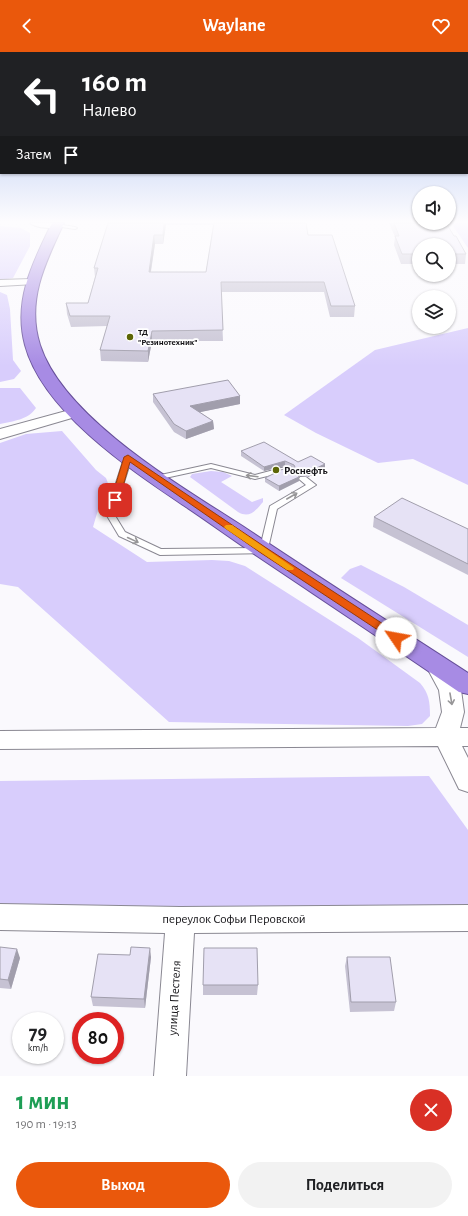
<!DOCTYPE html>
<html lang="ru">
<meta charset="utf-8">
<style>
body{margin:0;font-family:"Alegreya Sans",sans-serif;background:#f2f2f2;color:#202124;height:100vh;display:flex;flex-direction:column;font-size:15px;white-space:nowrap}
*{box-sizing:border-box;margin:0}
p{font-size:13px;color:#757577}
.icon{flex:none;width:22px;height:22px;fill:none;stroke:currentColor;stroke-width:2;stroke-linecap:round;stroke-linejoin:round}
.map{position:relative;height:1024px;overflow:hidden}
.sheet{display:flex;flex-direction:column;background:#fff;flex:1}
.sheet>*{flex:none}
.banner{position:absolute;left:0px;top:0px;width:468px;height:122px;box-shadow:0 1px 3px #0004;background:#202124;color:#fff;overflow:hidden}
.fabs{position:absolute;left:412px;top:134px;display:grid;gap:8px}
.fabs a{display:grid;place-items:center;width:44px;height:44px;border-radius:50%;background:#fff;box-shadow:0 1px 3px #0004;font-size:20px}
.speed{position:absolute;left:12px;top:960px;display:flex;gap:8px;font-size:20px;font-weight:700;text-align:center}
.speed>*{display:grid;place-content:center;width:52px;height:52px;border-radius:50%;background:#fff;box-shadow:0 1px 3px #0004;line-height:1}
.speed small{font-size:10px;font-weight:400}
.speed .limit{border:6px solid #d22;background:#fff;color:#111}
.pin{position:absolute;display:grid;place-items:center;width:34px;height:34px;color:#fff;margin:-17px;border-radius:8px;box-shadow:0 2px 6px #0006}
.me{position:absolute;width:44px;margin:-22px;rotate:303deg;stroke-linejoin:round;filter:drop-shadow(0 0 3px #0008)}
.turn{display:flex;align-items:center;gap:14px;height:84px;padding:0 16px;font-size:18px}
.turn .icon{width:52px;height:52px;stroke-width:2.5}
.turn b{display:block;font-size:28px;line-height:34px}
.then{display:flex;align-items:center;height:38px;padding:0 16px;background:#0003;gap:8px;font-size:15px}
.round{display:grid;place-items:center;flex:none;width:42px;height:42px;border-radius:21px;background:#f2f2f2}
.overview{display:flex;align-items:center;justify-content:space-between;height:68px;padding:0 16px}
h1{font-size:24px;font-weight:700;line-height:30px;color:#1e9e55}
.button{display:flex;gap:8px;margin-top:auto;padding:8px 16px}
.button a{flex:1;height:46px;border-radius:24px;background:#ea580c;color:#fff;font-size:16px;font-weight:700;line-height:46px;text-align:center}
.button a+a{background:#f2f2f2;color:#202124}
header{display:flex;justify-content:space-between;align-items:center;height:52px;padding:0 16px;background:#ea580c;color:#fff;font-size:18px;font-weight:700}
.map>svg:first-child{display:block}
.green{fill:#d8cdfc}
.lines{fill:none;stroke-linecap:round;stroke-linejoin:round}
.service-casing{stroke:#8a8892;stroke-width:2}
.minor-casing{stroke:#8a8892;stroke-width:2}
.trunk-casing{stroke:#664f99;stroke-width:2}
.service{fill:#fff;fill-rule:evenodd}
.minor{fill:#fff;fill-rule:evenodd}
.trunk{fill:#a78be4;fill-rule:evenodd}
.wall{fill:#c6c2d3;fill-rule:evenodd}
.shaded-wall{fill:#a19eac}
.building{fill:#e6e2f5;stroke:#a19eac}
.oneway{stroke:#979698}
.route{fill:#ea580c;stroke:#983908}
.slow{fill:#f59e0b}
.poi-dot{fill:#5c6505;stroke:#fff;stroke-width:1.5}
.labels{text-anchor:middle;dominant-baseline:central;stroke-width:3.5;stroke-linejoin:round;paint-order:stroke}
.far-poi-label{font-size:9px;font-weight:bold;fill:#17161a;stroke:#fff;text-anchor:start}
.poi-label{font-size:11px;font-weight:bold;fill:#17161a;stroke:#fff;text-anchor:start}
.near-street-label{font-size:13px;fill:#17161a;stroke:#fff}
</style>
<header><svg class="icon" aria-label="back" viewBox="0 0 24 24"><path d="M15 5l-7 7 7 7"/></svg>Waylane<svg class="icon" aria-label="heart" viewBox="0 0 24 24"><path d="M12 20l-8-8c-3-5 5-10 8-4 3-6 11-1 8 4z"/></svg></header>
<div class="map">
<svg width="468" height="1024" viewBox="0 0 468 1024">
<rect width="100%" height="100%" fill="#faf9fd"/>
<!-- green -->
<g class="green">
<polygon points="451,171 468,171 468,196"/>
<polygon points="0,174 21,176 30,181 30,194 13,226 0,228"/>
<polygon points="0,240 7,243 10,257 13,308 21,319 14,327 0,330"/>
<polygon points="468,276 468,433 413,407 378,411 316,381 284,363 375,298"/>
<path d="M0 336H20L36 356C28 368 13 369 0 372Z"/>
<path d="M62 379 96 418 106 426 111 439 98 458 93 475 147 510 212 508 229 509 245 514 358 586 420 631C429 641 430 650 430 664L422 672 408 674 169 670 18 535 0 532V391L26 382Z"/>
<path d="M211 419 223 420 232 424 221 430 252 450 263 446V450C256 458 250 467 238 460L190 425 192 422Z"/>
<polygon points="361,513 404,535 468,573 468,605 341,526 350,517"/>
<polygon points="429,724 468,778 468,880 0,873 0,729"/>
</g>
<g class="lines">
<defs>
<g id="service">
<polygon points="57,172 75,175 77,176 75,177 55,174 55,173"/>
<polygon points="125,403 128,403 132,405 114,462 125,480 161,497 260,496 270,454 306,433 299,427 300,425 306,425 316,433 277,457 267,501 160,503 119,484 106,462"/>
<polygon points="211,412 255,423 285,415 293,419 289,421 284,420 255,427 211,416 156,428 152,426 156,424"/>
</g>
<g id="minor">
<path d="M30 171H61L62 173C57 178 35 176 30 171Z"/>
<polygon points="31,227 35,228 37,230 35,232 0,234 0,228"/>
<polygon points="77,356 82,357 84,360 82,363 0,387 0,377"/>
<polygon points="436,604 444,607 461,638 464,660 460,676 468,676 468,694 462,694 468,706 468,740 459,737 438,694 0,697 0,679 436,676 442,660 439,638 425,612 428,607"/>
<polygon points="0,852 180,855 468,853 468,879 194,881 186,1024 154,1024 165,881 0,878"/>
</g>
<path id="trunk" d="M52 171H64C45 211 26 249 40 293 64 367 184 436 247 477 320 526 394 573 468 621V642L459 640C392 594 324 549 257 504 233 488 210 471 186 455 131 418 43 360 25 293 13 248 33 210 52 171Z"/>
</defs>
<!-- service casing -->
<use href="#service" class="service-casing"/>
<!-- minor casing -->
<use href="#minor" class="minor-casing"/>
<!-- trunk casing -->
<use href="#trunk" class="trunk-casing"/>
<!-- service -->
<use href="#service" class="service"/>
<!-- minor -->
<use href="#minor" class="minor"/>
<!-- trunk -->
<use href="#trunk" class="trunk"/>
</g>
<!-- wall -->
<g class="wall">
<path d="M108 171H306L308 183 355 254 354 265H330L324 240H221L223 289H152L148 310 101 309 100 298 107 274 71 275 67 262 66 251H88L95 225 94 216ZM166 173H213L206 220H151L155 192H163Z"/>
<polygon points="389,171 446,171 454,184 466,202 465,212 449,212 449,193 419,193 419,212 401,212 394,193 395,185"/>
<polygon points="153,342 240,344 240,352 200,360 213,369 214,377 186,387 174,380 153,350"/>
<polygon points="241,399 298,410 325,412 325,417 308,425 300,424 299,424 299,429 279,439 265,430 265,426 273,422 273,420 290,418 292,417 285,414 264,419 241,404"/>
<polygon points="374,465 468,477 468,523 373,475"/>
<polygon points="0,895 20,906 11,937 0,936"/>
<polygon points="130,903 151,905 145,956 93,954 91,945"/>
<polygon points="347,905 396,950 394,959 350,960 345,914"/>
<polygon points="203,933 258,933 257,943 203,943"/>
</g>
<!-- shaded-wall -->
<g class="shaded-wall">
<polygon points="164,171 166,171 166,173 163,192 163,183"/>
<polygon points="154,183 155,192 149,230 149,220"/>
<polygon points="152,279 152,289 148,310 148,299"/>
<polygon points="240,344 240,352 191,362 190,354"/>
<polygon points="213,369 214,377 186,387 186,379"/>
<polygon points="285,409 285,414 264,419 264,415"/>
<polygon points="325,412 325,417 308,425 308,420"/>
<polygon points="300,419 300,424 299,425 299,429 279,439 279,434 298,422"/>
<polygon points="150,896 151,905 145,956 144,947"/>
<polygon points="17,897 20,906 11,937 8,928"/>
</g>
<!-- building -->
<g class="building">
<polygon points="108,171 164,171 163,183 154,183 149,220 206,220 214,171 306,171 308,183 332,183 355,254 331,254 324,230 221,230 223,278 152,279 148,299 100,298 110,264 70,264 66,251 88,251 98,216 94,216"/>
<polygon points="394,171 446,171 454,184 456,184 466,202 449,202 449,193 419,193 419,202 402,202 395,184 399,184"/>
<polygon points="228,328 240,344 190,354 213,369 186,379 174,372 153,342"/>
<polygon points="264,390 298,410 311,404 325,412 308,420 300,419 298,422 299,425 279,434 265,426 275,421 273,420 284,417 290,418 295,415 294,413 285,409 264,415 241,399"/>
<polygon points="402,446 468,477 468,512 374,465"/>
<polygon points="0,895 17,897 8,928 0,927"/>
<polygon points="131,895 150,896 144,947 91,945 98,902 130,903"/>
<polygon points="204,896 257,896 258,933 203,933"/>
<polygon points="347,905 390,905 396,950 351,950"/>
</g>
<!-- one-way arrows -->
<defs><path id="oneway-shaft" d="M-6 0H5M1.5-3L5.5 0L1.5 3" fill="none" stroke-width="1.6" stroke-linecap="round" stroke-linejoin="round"/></defs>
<g class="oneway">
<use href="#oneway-shaft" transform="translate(252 424) rotate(-173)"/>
<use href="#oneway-shaft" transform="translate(292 444) rotate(-30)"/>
<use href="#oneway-shaft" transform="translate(133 488) rotate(25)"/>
<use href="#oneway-shaft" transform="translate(451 647) rotate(80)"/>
</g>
<!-- sky -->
<linearGradient id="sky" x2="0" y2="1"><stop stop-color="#98b2ed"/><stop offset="0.54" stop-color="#fdfcfe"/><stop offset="1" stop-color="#fdfcfe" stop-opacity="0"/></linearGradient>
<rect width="468" height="314" fill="url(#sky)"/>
<!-- route -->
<polygon class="route" points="128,403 268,497 400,583 401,586 400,588 393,588 261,501 130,410 119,448 115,450 112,449 111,448 124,405"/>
<!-- slow -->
<polygon class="slow" points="226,473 232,473 294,516 293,518 287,518 226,477 224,475"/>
<!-- markers -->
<g class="poi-dot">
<circle cx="130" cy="285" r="4"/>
<circle cx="276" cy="418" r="4"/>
</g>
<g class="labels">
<!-- far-poi labels -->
<g class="far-poi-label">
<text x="138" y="280">ТД<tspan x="138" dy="10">"Резинотехник"</tspan></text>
</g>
<!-- poi labels -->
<g class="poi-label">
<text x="284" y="418">Роснефть</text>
</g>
<!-- near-street labels -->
<g class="near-street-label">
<text x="234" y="867">переулок Софьи Перовской</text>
<text transform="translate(175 946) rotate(-87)">улица Пестеля</text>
</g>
</g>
</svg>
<div class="fabs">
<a><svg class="icon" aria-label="sound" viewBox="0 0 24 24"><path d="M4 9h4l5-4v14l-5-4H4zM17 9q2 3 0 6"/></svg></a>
<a><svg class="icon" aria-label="search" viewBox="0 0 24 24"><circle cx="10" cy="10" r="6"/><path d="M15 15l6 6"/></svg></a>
<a><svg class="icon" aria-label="layers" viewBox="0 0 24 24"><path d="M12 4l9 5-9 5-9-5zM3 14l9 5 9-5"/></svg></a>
</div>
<div class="speed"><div>79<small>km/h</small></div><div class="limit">80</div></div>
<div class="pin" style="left:115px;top:448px;background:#d93025"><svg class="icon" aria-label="arrive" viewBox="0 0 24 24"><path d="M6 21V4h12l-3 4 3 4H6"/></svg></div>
<svg class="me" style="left:396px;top:586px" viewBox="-20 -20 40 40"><circle r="19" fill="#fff"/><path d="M0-13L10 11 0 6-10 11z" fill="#ea580c"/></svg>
<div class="banner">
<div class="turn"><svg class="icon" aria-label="left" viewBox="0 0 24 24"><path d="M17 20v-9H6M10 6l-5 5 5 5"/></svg><div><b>160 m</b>Налево</div></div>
<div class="then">Затем<svg class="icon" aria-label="arrive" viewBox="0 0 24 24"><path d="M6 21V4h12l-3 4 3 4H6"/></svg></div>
</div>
</div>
<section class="sheet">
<div class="overview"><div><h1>1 мин</h1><p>190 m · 19:13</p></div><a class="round" style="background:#d93025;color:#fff"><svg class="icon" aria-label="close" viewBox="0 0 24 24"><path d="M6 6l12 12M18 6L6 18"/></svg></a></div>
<div class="button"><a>Выход</a><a>Поделиться</a></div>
</section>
